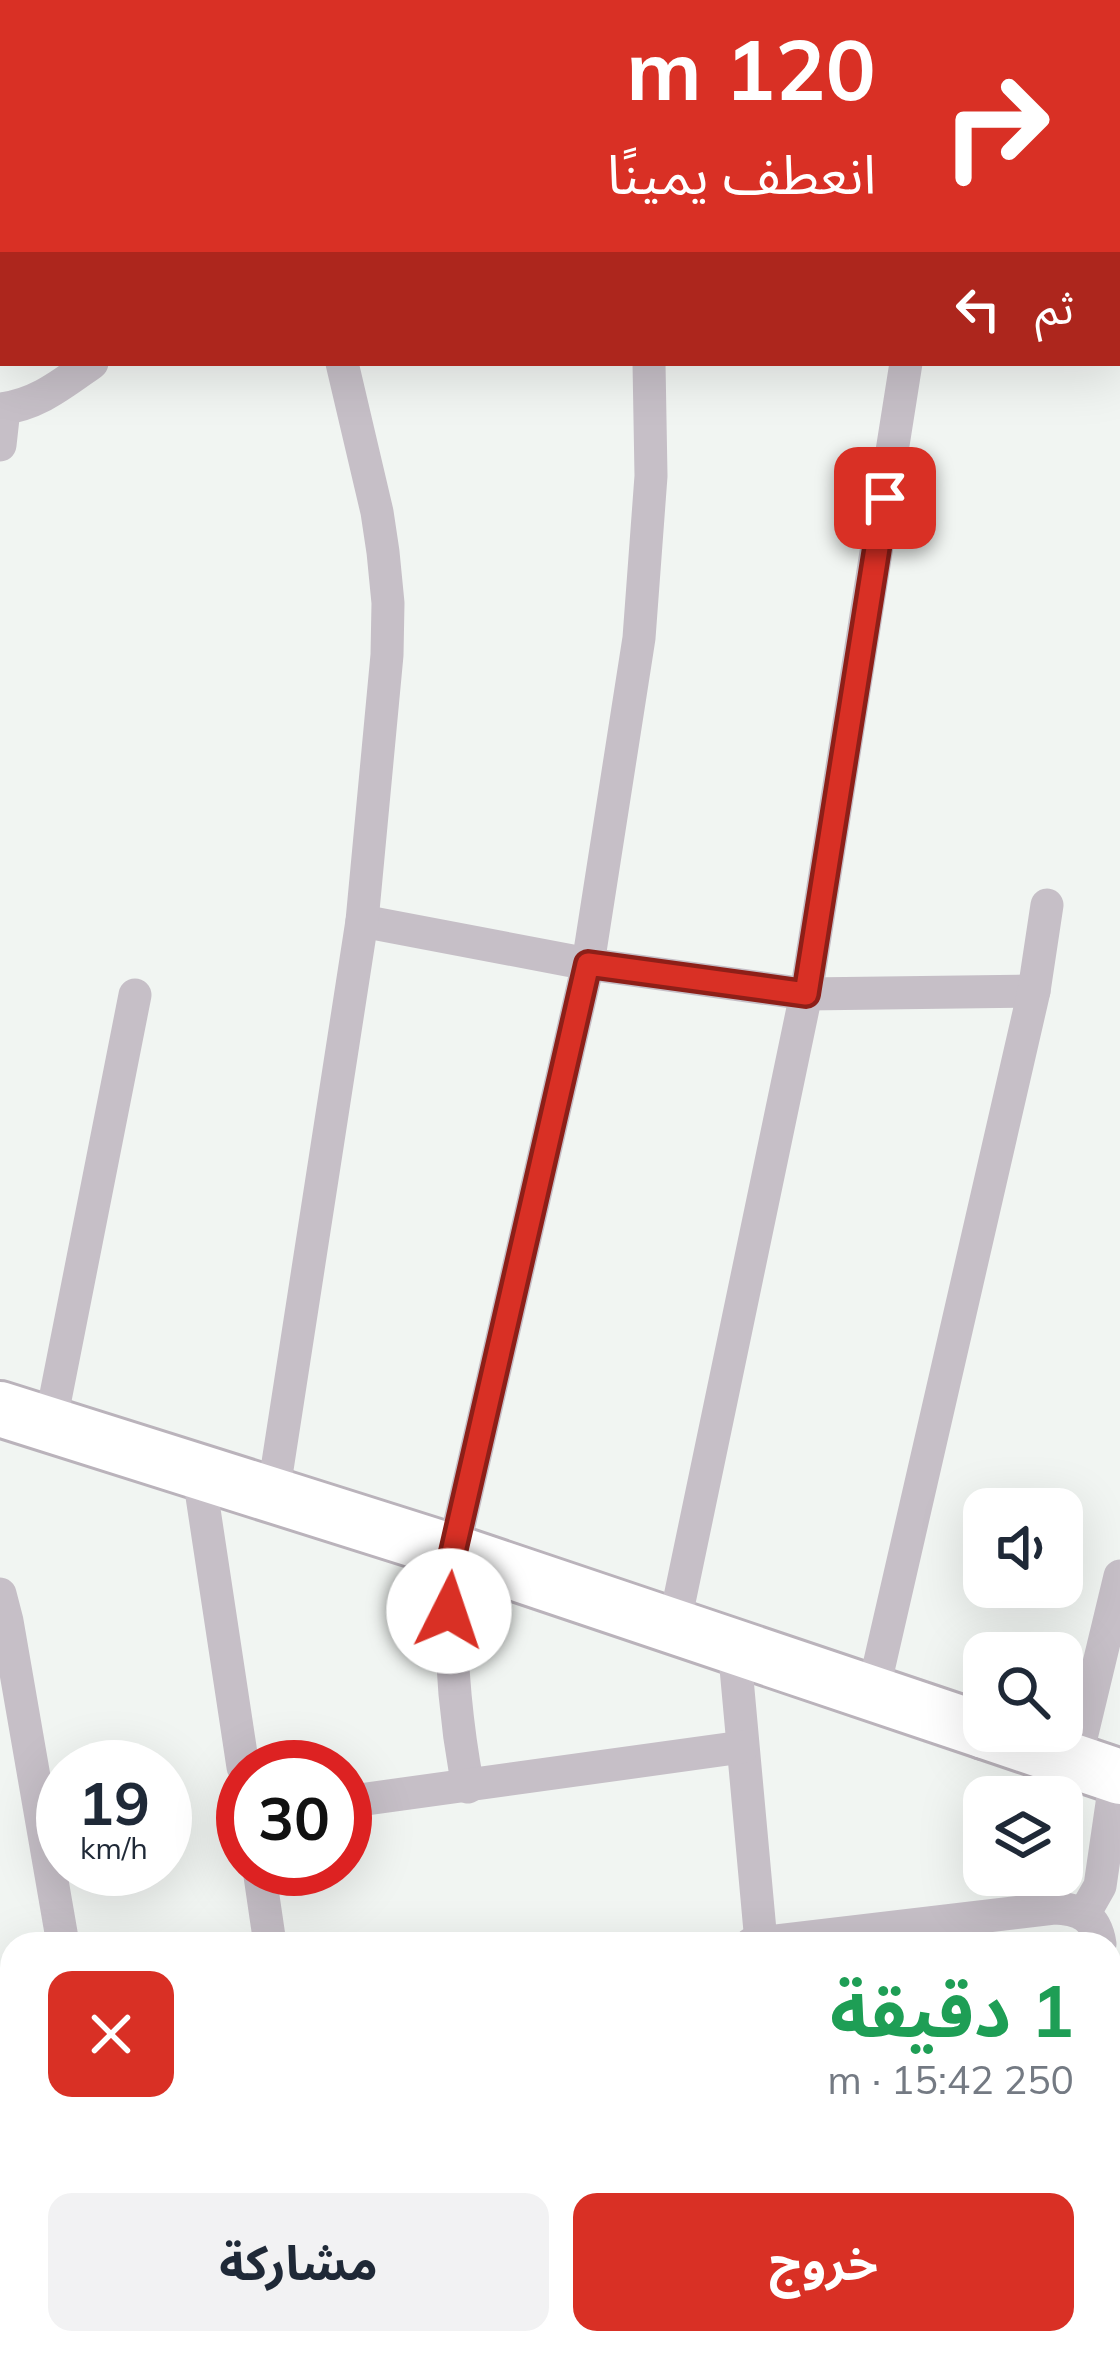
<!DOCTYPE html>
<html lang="ar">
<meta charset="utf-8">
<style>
body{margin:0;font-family:Mulish,"Noto Sans Arabic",sans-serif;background:#f2f2f3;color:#1f2937;direction:rtl;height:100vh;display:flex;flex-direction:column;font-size:45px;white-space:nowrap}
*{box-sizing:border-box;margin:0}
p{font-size:39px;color:#747a83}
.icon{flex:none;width:66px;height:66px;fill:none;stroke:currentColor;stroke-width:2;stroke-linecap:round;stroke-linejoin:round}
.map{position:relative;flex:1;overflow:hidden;direction:ltr}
.drawer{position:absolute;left:0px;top:1932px;width:1122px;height:423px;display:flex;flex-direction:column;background:#fff;border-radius:36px 36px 0 0;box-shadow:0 12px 48px #0002;direction:rtl}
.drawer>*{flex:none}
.guide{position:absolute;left:0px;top:0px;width:1122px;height:366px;box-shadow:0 12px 48px #0002;direction:rtl;background:#d93025;color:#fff;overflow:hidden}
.fabs{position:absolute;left:963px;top:1488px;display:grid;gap:24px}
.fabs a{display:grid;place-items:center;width:120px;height:120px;border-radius:24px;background:#fff;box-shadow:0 12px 48px #0002;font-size:60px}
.speed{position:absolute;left:36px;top:1740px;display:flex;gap:24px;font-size:60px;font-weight:700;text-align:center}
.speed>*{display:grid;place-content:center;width:156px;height:156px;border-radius:50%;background:#fff;box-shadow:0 12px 48px #0002;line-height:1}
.speed small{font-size:30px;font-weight:400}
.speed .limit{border:18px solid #d22;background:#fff;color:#111}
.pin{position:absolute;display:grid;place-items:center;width:102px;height:102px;color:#fff;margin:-51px;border-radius:24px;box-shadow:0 6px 18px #0006}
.me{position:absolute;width:132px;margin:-66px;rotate:4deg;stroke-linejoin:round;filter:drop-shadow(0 0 9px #0008)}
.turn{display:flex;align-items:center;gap:42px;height:252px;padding:0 48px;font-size:54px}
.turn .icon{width:156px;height:156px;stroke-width:2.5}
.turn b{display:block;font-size:84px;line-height:102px}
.then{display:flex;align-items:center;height:114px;padding:0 48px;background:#0003;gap:24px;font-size:45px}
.round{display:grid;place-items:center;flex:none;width:126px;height:126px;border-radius:24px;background:#f2f2f3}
.summary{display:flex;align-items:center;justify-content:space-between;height:204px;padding:0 48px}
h1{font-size:72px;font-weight:700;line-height:90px;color:#1e9e55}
.cta{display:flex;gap:24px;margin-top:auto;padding:24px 48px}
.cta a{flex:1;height:138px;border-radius:24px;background:#d93025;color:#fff;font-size:48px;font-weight:700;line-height:138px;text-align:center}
.cta a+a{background:#f2f2f3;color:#1f2937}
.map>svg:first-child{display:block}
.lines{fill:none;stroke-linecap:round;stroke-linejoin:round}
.primary-casing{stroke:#bab3bb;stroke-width:60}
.minor{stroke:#c6bfc7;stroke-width:33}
.tertiary{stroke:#c6bfc7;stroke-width:42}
.primary{stroke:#fff;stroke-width:54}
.route-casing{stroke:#8d1f18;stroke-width:30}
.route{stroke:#d93025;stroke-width:21}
</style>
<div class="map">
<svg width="1120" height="2353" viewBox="0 0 1120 2353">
<rect width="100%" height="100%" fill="#f1f5f2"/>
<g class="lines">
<defs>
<g id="primary">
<polyline points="0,1409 453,1552 984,1731"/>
<polyline points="984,1731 1120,1777"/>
</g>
</defs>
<!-- primary casing -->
<use href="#primary" class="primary-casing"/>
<!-- minor -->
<g class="minor">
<polyline points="77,0 78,3"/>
<polyline points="317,0 317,3"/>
<polyline points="621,0 621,3"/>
<path d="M0 409C37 405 62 384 92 363"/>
<polyline points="0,445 4,409"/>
<polyline points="362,921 588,964 806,994 1034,991"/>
<polyline points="50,1425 135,995"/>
<polyline points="198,1470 243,1767"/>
<polyline points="273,1495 362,921 387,655 388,603 383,552 377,512 342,363"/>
<polyline points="0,1594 7,1621 63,1944"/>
<polyline points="674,1626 806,994 906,363"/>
<polyline points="734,1646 761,1942"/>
<polyline points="873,1692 1034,991 1047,905"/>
<polyline points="1075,1763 1120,1576"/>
<path d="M468 1787C453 1708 448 1633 453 1552L588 964 639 638 651 476 649 363"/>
<polyline points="345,1802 742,1747"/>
<polyline points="259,1869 270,1944"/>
<polyline points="1084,1914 1100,1886 1116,1776"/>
<path d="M751 1944 1054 1908C1080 1909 1096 1916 1100 1944"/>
<polyline points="1110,2021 1120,2081"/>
<polyline points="0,2066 12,2064"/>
<polyline points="0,2272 12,2270"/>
<polyline points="124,2343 126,2353"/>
<polyline points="332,2343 333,2353"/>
<polyline points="542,2343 543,2353"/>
</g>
<!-- tertiary -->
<g class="tertiary">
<polyline points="1110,2284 1120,2282"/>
<polyline points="710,2353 767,2343"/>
</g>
<!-- primary -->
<use href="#primary" class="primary"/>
</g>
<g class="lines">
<defs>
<polyline id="route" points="449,1611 453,1552 588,964 806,994 885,498"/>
</defs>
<!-- route casing -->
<use href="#route" class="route-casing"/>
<!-- route -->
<use href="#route" class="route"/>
</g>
</svg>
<div class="fabs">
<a><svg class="icon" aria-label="sound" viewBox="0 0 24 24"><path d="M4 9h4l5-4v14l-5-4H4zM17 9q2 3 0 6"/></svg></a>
<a><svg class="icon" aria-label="search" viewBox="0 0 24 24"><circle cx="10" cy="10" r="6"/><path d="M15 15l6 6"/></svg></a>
<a><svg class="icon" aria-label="layers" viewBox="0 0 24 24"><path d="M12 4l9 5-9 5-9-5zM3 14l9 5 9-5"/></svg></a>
</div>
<div class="speed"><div>19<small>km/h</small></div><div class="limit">30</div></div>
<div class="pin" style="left:885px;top:498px;background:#d93025"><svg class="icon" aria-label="arrive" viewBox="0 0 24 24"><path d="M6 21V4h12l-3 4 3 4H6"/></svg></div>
<svg class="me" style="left:449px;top:1611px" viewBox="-20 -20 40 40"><circle r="19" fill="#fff"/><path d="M0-13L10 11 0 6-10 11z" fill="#d93025"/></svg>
<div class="guide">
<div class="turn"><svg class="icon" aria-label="right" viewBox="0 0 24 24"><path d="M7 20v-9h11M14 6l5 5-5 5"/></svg><div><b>120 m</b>انعطف يمينًا</div></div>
<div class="then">ثم<svg class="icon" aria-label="left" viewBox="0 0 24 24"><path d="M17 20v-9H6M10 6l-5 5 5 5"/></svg></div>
</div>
<section class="drawer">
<div class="summary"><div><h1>1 دقيقة</h1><p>250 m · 15:42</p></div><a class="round" style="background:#d93025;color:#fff"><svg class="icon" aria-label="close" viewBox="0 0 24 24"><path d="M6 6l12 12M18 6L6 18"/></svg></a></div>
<div class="cta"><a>خروج</a><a>مشاركة</a></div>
</section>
</div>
